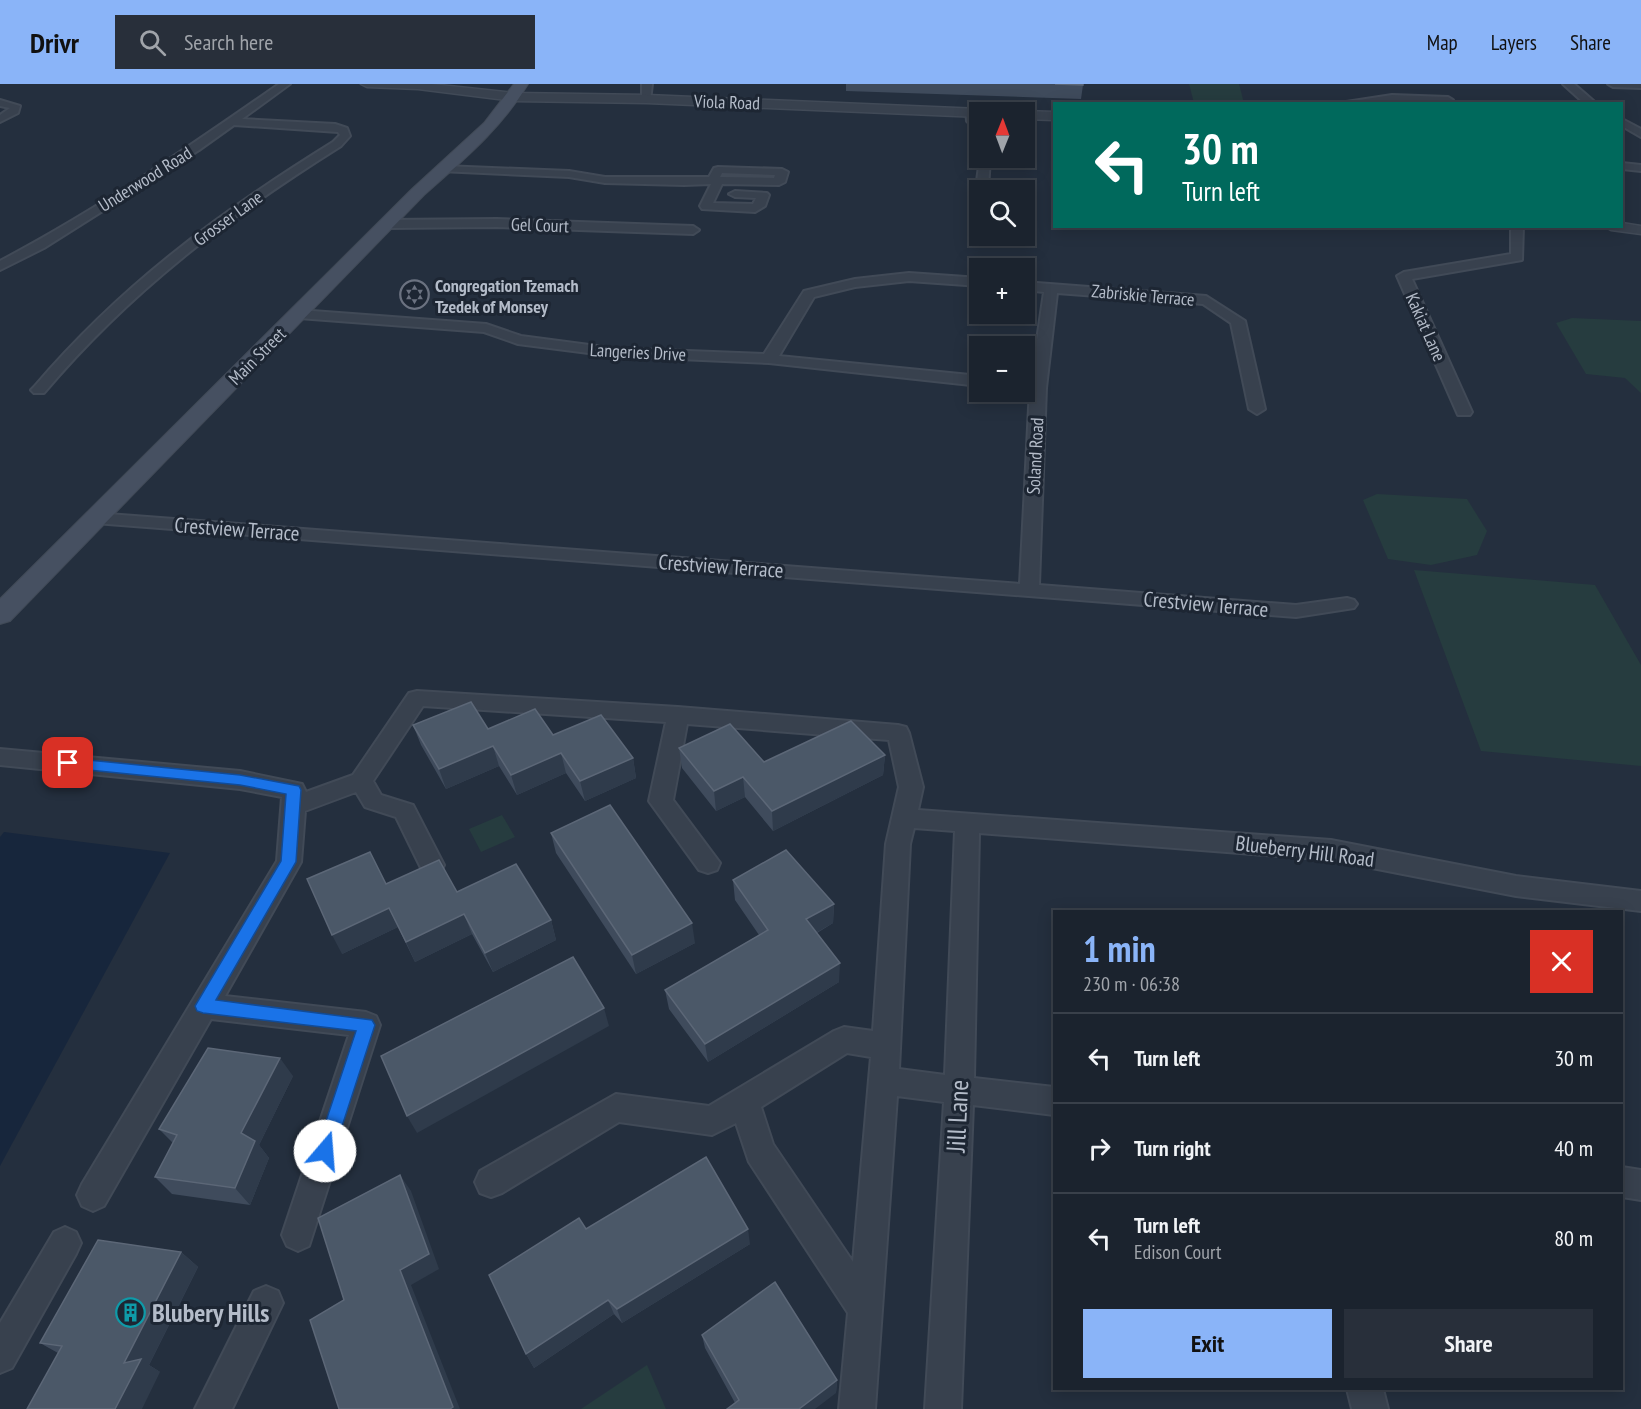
<!DOCTYPE html>
<meta charset="utf-8">
<style>
body{margin:0;font-family:"PT Sans Narrow",sans-serif;background:#282f3a;color:#f1f3f6;height:100vh;display:flex;flex-direction:column;font-size:22px;white-space:nowrap}
*{box-sizing:border-box;margin:0}
p{font-size:20px;color:#a0a4aa}
.icon{flex:none;width:33px;height:33px;fill:none;stroke:currentColor;stroke-width:2;stroke-linecap:round;stroke-linejoin:round}
.map{position:relative;flex:1;overflow:hidden}
.sheet{position:absolute;left:1053px;top:826px;width:570px;height:480px;display:flex;flex-direction:column;background:#1b232e;border-radius:0px;box-shadow:0 3px 15px #0003,0 0 0 2px #39404a}
.sheet>*{flex:none}
.top-card{position:absolute;left:1053px;top:18px;width:570px;height:126px;border-radius:0px;box-shadow:0 3px 15px #0003,0 0 0 2px #39404a;background:#00695c;color:#fff;overflow:hidden}
.needle{width:39px;rotate:1deg}
.tools{position:absolute;left:969px;top:18px;display:grid;gap:12px}
.tools a{display:grid;place-items:center;width:66px;height:66px;border-radius:0px;background:#1b232e;box-shadow:0 3px 15px #0003,0 0 0 2px #39404a;font-size:30px}
.pin{position:absolute;display:grid;place-items:center;width:51px;height:51px;color:#fff;margin:-26px;border-radius:12px;box-shadow:0 3px 9px #0006}
.me{position:absolute;width:66px;margin:-33px;rotate:18deg;stroke-linejoin:round;filter:drop-shadow(0 0 4px #0008)}
.turn{display:flex;align-items:center;gap:21px;height:126px;padding:0 30px;font-size:27px}
.turn .icon{width:78px;height:78px;stroke-width:2.5}
.turn b{display:block;font-size:42px;line-height:51px}
.round{display:grid;place-items:center;flex:none;width:63px;height:63px;border-radius:0px;background:#282f3a}
.head{display:flex;align-items:center;justify-content:space-between;height:102px;padding:0 30px}
h1{font-size:36px;font-weight:800;line-height:45px;color:#8ab4f8}
.primary-button{display:flex;gap:12px;margin-top:auto;padding:12px 30px}
.primary-button a{flex:1;height:69px;border-radius:0px;background:#8ab4f8;color:#111;font-size:24px;font-weight:800;line-height:69px;text-align:center}
.primary-button a+a{background:#282f3a;color:#f1f3f6}
ul{padding:0;list-style:none}
li{display:flex;align-items:center;gap:18px;height:90px;padding:0 30px;border-top:2px solid #39404a}
li div{flex:1}
li b{display:block;font-size:22px}
li em{font-style:normal}
header{display:flex;align-items:center;gap:36px;box-sizing:border-box;height:84px;padding:0 30px;background:#8ab4f8;color:#111}
header strong{font-size:28px}
nav{display:flex;gap:33px;margin-inline-start:auto;font-size:21px}
.search{width:420px;height:54px;background:#282f3a;display:flex;align-items:center;gap:15px;box-sizing:border-box;padding:0 21px;border-radius:0px;color:#a0a4aa;font-size:22px}
.map>svg:first-child{display:block}
.green{fill:#263c3f}
.water{fill:#17263c}
.lines{fill:none;stroke-linecap:round;stroke-linejoin:round}
.minor-casing{stroke:#414a57;stroke-width:4}
.tertiary-casing{stroke:#414a57;stroke-width:3}
.secondary-casing{stroke:#414a57;stroke-width:2}
.minor{fill:#38414e;fill-rule:evenodd}
.tertiary{fill:#38414e;fill-rule:evenodd}
.secondary{fill:#465061;fill-rule:evenodd}
.wall{fill:#3f4b5c}
.shaded-wall{fill:#2f3b4b}
.building{fill:#4b5868;stroke:#5c6777;stroke-width:1.5}
.route{fill:#1a73e8;stroke:#114b97;stroke-width:1.5}
.labels{text-anchor:middle;dominant-baseline:central;stroke-width:6;stroke-linejoin:round;paint-order:stroke}
.far-street-label{font-size:18px;fill:#b4bcc9;stroke:#1d2633}
.far-poi-label{font-size:18px;font-weight:bold;fill:#b4bcc9;stroke:#1d2633;text-anchor:start}
.street-label{font-size:21px;fill:#b4bcc9;stroke:#1d2633}
.near-street-label{font-size:26px;fill:#b4bcc9;stroke:#1d2633}
.near-poi-label{font-size:26px;font-weight:bold;fill:#b4bcc9;stroke:#1d2633;text-anchor:start}
</style>
<header>
<strong>Drivr</strong>
<div class="search"><svg class="icon" aria-label="search" viewBox="0 0 24 24"><circle cx="10" cy="10" r="6"/><path d="M15 15l6 6"/></svg>Search here</div>
<nav><a>Map</a><a>Layers</a><a>Share</a></nav>
</header>
<div class="map">
<svg width="1641" height="1325" viewBox="0 0 1641 1325">
<rect width="100%" height="100%" fill="#242f3e"/>
<!-- green -->
<g class="green">
<polygon points="1189,0 1239,0 1244,19 1194,19"/>
<polygon points="1572,234 1641,237 1641,309 1625,294 1586,290 1556,239"/>
<polygon points="1377,410 1467,415 1487,447 1477,471 1431,481 1388,475 1363,416"/>
<polygon points="1414,486 1595,501 1641,581 1641,682 1481,667"/>
<polygon points="502,731 515,753 481,768 469,745"/>
<polygon points="647,1281 666,1325 581,1325"/>
</g>
<!-- water -->
<polygon class="water" points="4,748 170,769 0,1082 0,753"/>
<g class="lines">
<defs>
<g id="minor">
<path d="M279 0H290L242 35 335 40 347 44 350 52 341 62C228 133 130 207 44 309H34L31 306 34 303C121 201 220 128 333 58L340 51 338 48 234 41 199 66 44 164 0 186V177C97 126 189 63 279 0Z"/>
<polygon points="642,0 652,0 650,17 642,15"/>
<polygon points="1563,0 1574,0 1597,20 1585,20"/>
<polygon points="1608,0 1641,0 1641,4 1613,3"/>
<polygon points="1392,11 1448,13 1453,16 1448,19 1392,17 1333,20"/>
<polygon points="0,16 20,22 18,29 0,38 0,31 10,24 0,22"/>
<polygon points="966,26 975,28 980,40 980,50 967,37"/>
<polygon points="1622,35 1641,45 1641,53 1622,42"/>
<polygon points="980,74 990,74 988,105 980,108 976,105"/>
<polygon points="1622,79 1641,81 1641,87 1622,85"/>
<path d="M444 82 569 87 605 93H709L714 84 718 83 782 85 788 88 785 98 779 101 722 100 713 119 753 120 756 114 735 113 729 110 735 107 767 109 769 111 765 122 755 128 702 125 700 122 711 100 684 101 605 99 569 93 440 87 438 85ZM722 89 775 91 774 94 720 93Z"/>
<polygon points="497,135 693,142 699,146 693,150 497,143 388,144 382,140 388,136"/>
<polygon points="1511,142 1523,142 1522,176 1412,195 1472,328 1470,331 1458,331 1397,192 1404,188 1511,170"/>
<polygon points="909,189 980,194 980,202 909,197 855,203 814,213 779,272 980,292 980,302 769,279 612,272 518,260 484,248 299,234 292,230 299,226 486,240 521,252 612,264 764,270 804,207 855,195"/>
<polygon points="1024,198 1206,212 1245,237 1265,325 1257,330 1249,325 1231,239 1203,220 1057,209 1046,304 1039,501 1296,521 1347,514 1354,516 1357,520 1354,524 1296,533 95,439 89,438 86,434 89,430 95,429 1020,500 1030,304 1044,208 1024,206"/>
<path d="M417 607 678 623 898 641 906 643 909 649 923 703 918 726 1331 756 1516 792 1641 807V827L1516 812 1331 776 979 749 974 994 1054 1003V1031L973 1021 961 1325H925L944 1018 897 1012 875 1325H839L848 1229 749 1078 736 1039 712 1051 619 1038 502 1109 491 1113 480 1109 475 1098 480 1087 616 1010 709 1022 834 947 844 943 873 947 886 760 899 703 889 656 687 640 673 716 720 779 717 786 708 789 699 786 649 717 666 638 423 622 373 697 381 711 413 721 444 781 441 788 432 791 423 788 396 733 365 723 356 708 305 727 301 778 225 912 366 928 376 932 380 941 309 1162 298 1167 287 1162 282 1151 349 951 211 935 104 1122 93 1127 82 1122 77 1111 82 1100 277 777 282 713 240 705 0 681V665L240 687 302 700 306 708 353 691 409 609ZM914 744 955 747 945 991 899 985 910 760ZM847 969 871 973 853 1178 773 1060 761 1023Z"/>
<polygon points="1622,1083 1641,1086 1641,1116 1622,1113"/>
<polygon points="65,1143 76,1148 81,1159 76,1170 12,1284 0,1289 0,1239 54,1148"/>
<polygon points="266,1202 278,1207 283,1219 232,1325 195,1325 254,1207"/>
<polygon points="1347,1305 1383,1305 1388,1325 1352,1325"/>
</g>
<g id="tertiary">
<polygon points="361,0 431,0 514,9 647,11 980,25 986,28 980,28 980,33 647,19 514,17 418,5 367,3"/>
<polygon points="1024,27 1054,28 1054,36 1024,35 1024,28 1020,28"/>
<polygon points="1622,139 1641,142 1641,150 1611,146 1604,142 1622,142"/>
</g>
<path id="secondary" d="M514 0H528C502 44 462 77 424 111L10 537 0 540V515L412 105 484 39Z"/>
</defs>
<!-- minor casing -->
<use href="#minor" class="minor-casing"/>
<!-- tertiary casing -->
<use href="#tertiary" class="tertiary-casing"/>
<!-- secondary casing -->
<use href="#secondary" class="secondary-casing"/>
<!-- minor -->
<use href="#minor" class="minor"/>
<!-- tertiary -->
<use href="#tertiary" class="tertiary"/>
<!-- secondary -->
<use href="#secondary" class="secondary"/>
</g>
<!-- wall -->
<g class="wall">
<polygon points="846,0 1083,0 1083,1 1081,15 846,7"/>
<polygon points="413,641 488,645 553,651 633,674 636,694 585,717 566,689 517,711 499,682 446,705 421,661"/>
<polygon points="679,664 764,678 885,671 883,691 773,747 745,713 716,727 682,684"/>
<polygon points="551,749 695,859 636,890 556,769"/>
<polygon points="733,796 834,820 833,839 817,849 839,898 708,978 669,925 665,906 759,851 735,816"/>
<polygon points="386,800 457,808 551,836 556,856 493,888 472,850 415,878 398,843 342,870"/>
<polygon points="293,992 259,1061 269,1074 250,1121 172,1110 155,1093 173,1059 159,1045"/>
<polygon points="586,1145 750,1160 622,1239 614,1230 534,1284 526,1270"/>
<polygon points="181,1168 198,1183 149,1281 160,1288 58,1269 40,1259"/>
<polygon points="702,1251 837,1296 836,1309 735,1319 705,1264"/>
</g>
<!-- shaded-wall -->
<g class="shaded-wall">
<polygon points="493,662 499,682 446,705 439,685"/>
<polygon points="561,669 566,689 517,711 511,691"/>
<polygon points="885,671 883,691 773,747 772,727"/>
<polygon points="633,674 636,694 585,717 580,697"/>
<polygon points="743,693 745,713 716,727 714,707"/>
<polygon points="834,820 833,839 807,854 806,835"/>
<polygon points="389,824 398,843 342,870 332,851"/>
<polygon points="464,830 472,850 415,878 406,858"/>
<polygon points="551,836 556,856 493,888 485,869"/>
<polygon points="692,839 695,859 636,890 632,871"/>
<polygon points="840,879 839,898 708,978 705,960"/>
<polygon points="604,924 609,942 417,1049 407,1032"/>
<polygon points="280,974 293,992 259,1061 269,1074 250,1121 235,1104 241,1049"/>
<polygon points="400,1091 411,1107 439,1185 411,1201 460,1325 450,1325 400,1186"/>
<polygon points="748,1145 750,1160 622,1239 617,1225"/>
<polygon points="181,1168 198,1183 149,1281 160,1288 142,1325 115,1325 124,1279"/>
<polygon points="608,1216 614,1230 534,1284 526,1270"/>
<polygon points="837,1296 836,1309 815,1325 799,1325"/>
</g>
<!-- building -->
<g class="building">
<polygon points="1055,0 1083,0 1083,1"/>
<polygon points="471,618 488,645 535,625 553,651 601,631 633,674 580,697 561,669 511,691 493,662 439,685 413,641"/>
<polygon points="851,637 885,671 772,727 743,693 714,707 679,664 730,640 764,678"/>
<polygon points="610,721 692,839 632,871 551,749"/>
<polygon points="786,766 834,820 806,835 840,879 705,960 665,906 768,846 733,796"/>
<polygon points="370,768 386,800 439,776 457,808 516,780 551,836 485,869 464,830 406,858 389,824 332,851 307,795"/>
<polygon points="573,873 604,924 407,1032 381,972"/>
<polygon points="208,964 280,974 241,1049 255,1057 235,1104 155,1093 177,1051 159,1045"/>
<polygon points="706,1073 748,1145 617,1225 608,1216 526,1270 489,1191 579,1134 586,1145"/>
<polygon points="400,1091 429,1170 400,1186 453,1323 450,1325 339,1325 310,1236 344,1216 318,1134"/>
<polygon points="98,1156 181,1168 124,1279 141,1275 115,1325 27,1325 62,1262 40,1259"/>
<polygon points="775,1198 837,1296 799,1325 727,1325 739,1316 702,1251"/>
</g>
<!-- route -->
<polygon class="route" points="68,674 240,691 299,702 301,706 296,778 216,916 372,936 375,941 332,1073 325,1076 319,1073 316,1067 356,947 203,929 197,927 195,922 281,777 286,710 240,701 68,684 61,679"/>
<!-- icons -->
<defs>
<symbol id="synagogue-ring" viewBox="-11 -11 22 22"><circle r="9.5" fill="#1d2633" stroke="#6b7280" stroke-width="1.5"/><path d="M0-6.5L5.6 3.2H-5.6ZM0 6.5L5.6-3.2H-5.6Z" fill="#6b7280"/></symbol>
<symbol id="building-ring" viewBox="-11 -11 22 22"><circle r="9.5" fill="#1d2633" stroke="#0f9aa8" stroke-width="1.5"/><path d="M-4-6H4V6H1V3H-1V6H-4ZM-2.5-4.3h1.7v1.8h-1.7ZM.8-4.3h1.7v1.8H.8ZM-2.5-1h1.7V.8h-1.7ZM.8-1h1.7V.8H.8Z" fill="#0f9aa8"/></symbol>
</defs>
<g fill-rule="evenodd">
<use href="#synagogue-ring" x="398" y="194" width="33" height="33"/>
<use href="#building-ring" x="114" y="1212" width="33" height="33"/>
</g>
<g class="labels">
<!-- far-street labels -->
<g class="far-street-label">
<text transform="translate(727 18) rotate(2)">Viola Road</text>
<text transform="translate(145 95) rotate(-32)">Underwood Road</text>
<text transform="translate(228 134) rotate(-36)">Grosser Lane</text>
<text transform="translate(540 141) rotate(2)">Gel Court</text>
<text transform="translate(1143 211) rotate(5)">Zabriskie Terrace</text>
<text transform="translate(1426 243) rotate(66)">Kakiat Lane</text>
<text transform="translate(638 268) rotate(3)">Langeries Drive</text>
<text transform="translate(257 272) rotate(-45)">Main Street</text>
<text transform="translate(1035 372) rotate(-87)">Soland Road</text>
</g>
<!-- far-poi labels -->
<g class="far-poi-label">
<text x="435" y="201">Congregation Tzemach<tspan x="435" dy="21">Tzedek of Monsey</tspan></text>
</g>
<!-- street labels -->
<g class="street-label">
<text transform="translate(237 445) rotate(4)">Crestview Terrace</text>
<text transform="translate(721 482) rotate(4)">Crestview Terrace</text>
<text transform="translate(1206 520) rotate(5)">Crestview Terrace</text>
<text transform="translate(1305 767) rotate(7)">Blueberry Hill Road</text>
</g>
<!-- near-street labels -->
<g class="near-street-label">
<text transform="translate(957 1032) rotate(-87)">Jill Lane</text>
</g>
<!-- near-poi labels -->
<g class="near-poi-label">
<text x="152" y="1228">Blubery Hills</text>
</g>
</g>
</svg>
<div class="tools">
<a><svg class="needle" viewBox="-14 -14 28 28"><path d="M0-13l5 13h-10z" fill="#e53935"/><path d="M0 13l5-13h-10z" fill="#a0a4aa"/></svg></a>
<a><svg class="icon" aria-label="search" viewBox="0 0 24 24"><circle cx="10" cy="10" r="6"/><path d="M15 15l6 6"/></svg></a>
<a>+</a>
<a>−</a>
</div>
<div class="pin" style="left:68px;top:679px;background:#d93025"><svg class="icon" aria-label="arrive" viewBox="0 0 24 24"><path d="M6 21V4h12l-3 4 3 4H6"/></svg></div>
<svg class="me" style="left:325px;top:1067px" viewBox="-20 -20 40 40"><circle r="19" fill="#fff"/><path d="M0-13L10 11 0 6-10 11z" fill="#1a73e8"/></svg>
<div class="top-card">
<div class="turn"><svg class="icon" aria-label="left" viewBox="0 0 24 24"><path d="M17 20v-9H6M10 6l-5 5 5 5"/></svg><div><b>30 m</b>Turn left</div></div>
</div>
<section class="sheet">
<div class="head"><div><h1>1 min</h1><p>230 m · 06:38</p></div><a class="round" style="background:#d93025;color:#fff"><svg class="icon" aria-label="close" viewBox="0 0 24 24"><path d="M6 6l12 12M18 6L6 18"/></svg></a></div>
<ul>
<li><svg class="icon" aria-label="left" viewBox="0 0 24 24"><path d="M17 20v-9H6M10 6l-5 5 5 5"/></svg><div><b>Turn left</b></div><em>30 m</em></li>
<li><svg class="icon" aria-label="right" viewBox="0 0 24 24"><path d="M7 20v-9h11M14 6l5 5-5 5"/></svg><div><b>Turn right</b></div><em>40 m</em></li>
<li><svg class="icon" aria-label="left" viewBox="0 0 24 24"><path d="M17 20v-9H6M10 6l-5 5 5 5"/></svg><div><b>Turn left</b><p>Edison Court</p></div><em>80 m</em></li>
</ul>
<div class="primary-button"><a>Exit</a><a>Share</a></div>
</section>
</div>
